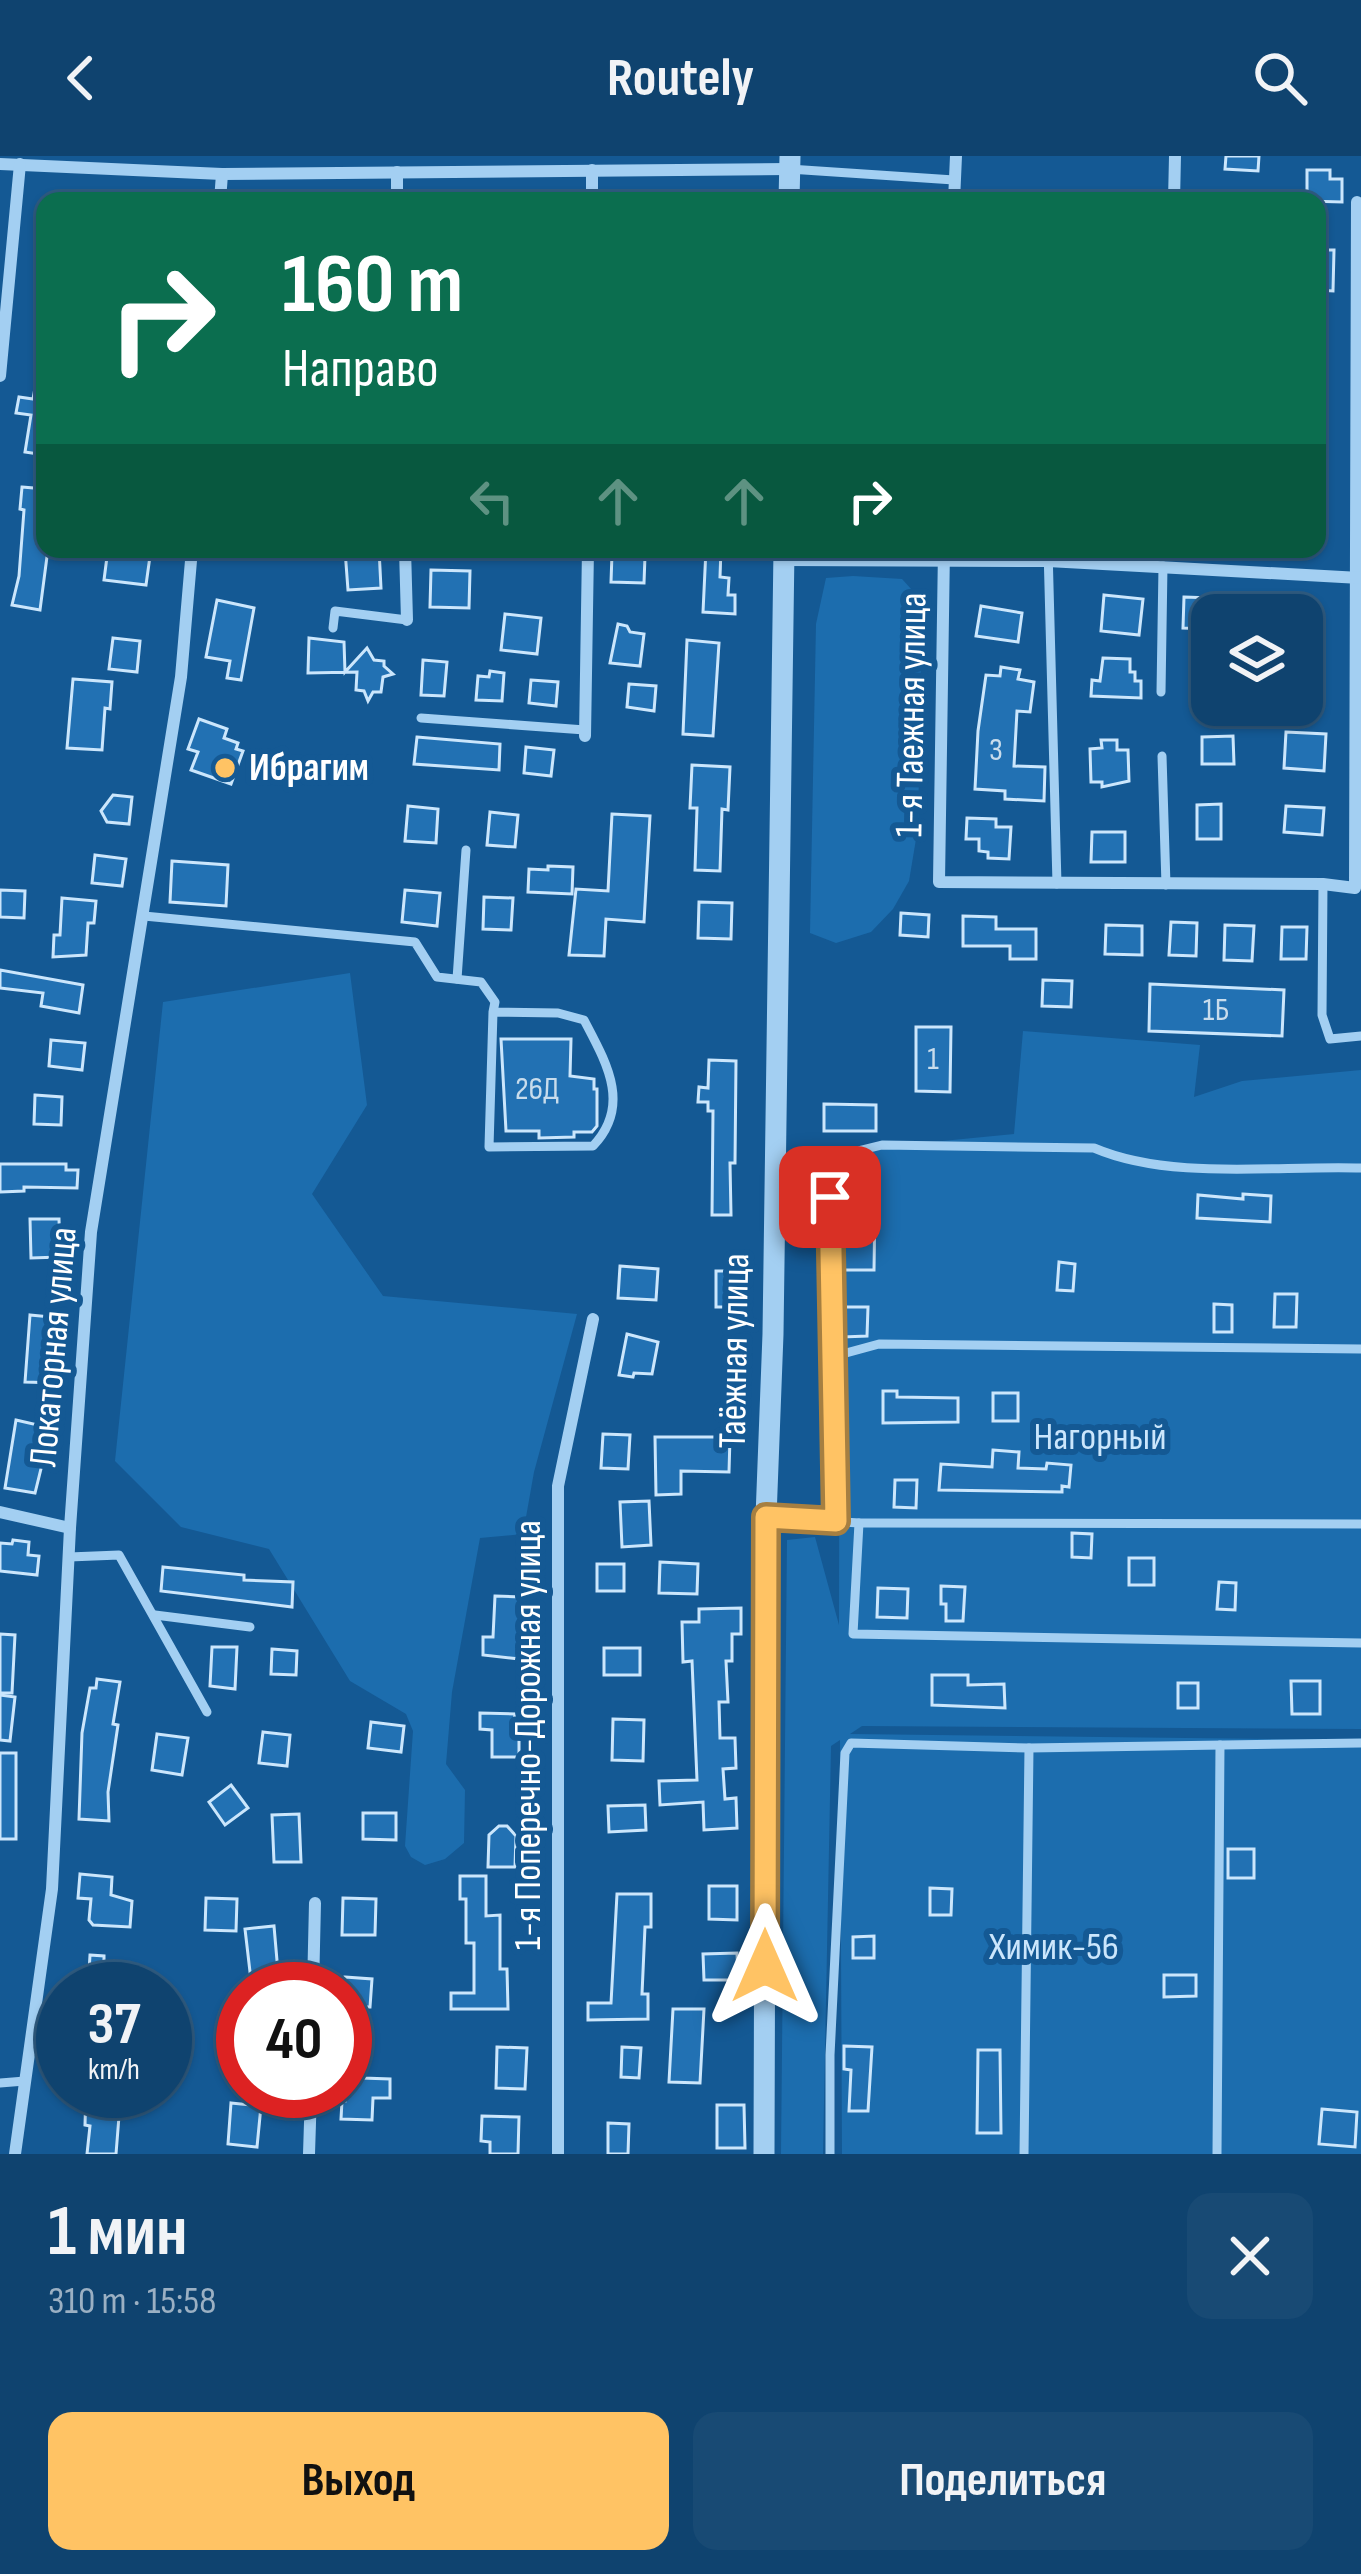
<!DOCTYPE html>
<html lang="ru">
<meta charset="utf-8">
<style>
body{margin:0;font-family:"Sofia Sans Condensed",sans-serif;background:#184a74;color:#f1f3f6;height:100vh;display:flex;flex-direction:column;font-size:45px;white-space:nowrap}
*{box-sizing:border-box;margin:0}
p{font-size:39px;color:#9bb0c3}
.icon{flex:none;width:66px;height:66px;fill:none;stroke:currentColor;stroke-width:2;stroke-linecap:round;stroke-linejoin:round}
.map{position:relative;height:1998px;overflow:hidden}
.side{display:flex;flex-direction:column;background:#0f436f;flex:1}
.side>*{flex:none}
.hud{position:absolute;left:36px;top:36px;width:1290px;height:366px;border-radius:24px;box-shadow:0 3px 9px #0004,0 0 0 3px #2f5c82;background:#0b6e4f;color:#fff;overflow:hidden}
.tools{position:absolute;left:1191px;top:438px;display:grid;gap:24px}
.tools a{display:grid;place-items:center;width:132px;height:132px;border-radius:24px;background:#0f436f;box-shadow:0 3px 9px #0004,0 0 0 3px #2f5c82;font-size:60px}
.speed{position:absolute;left:36px;top:1806px;display:flex;gap:24px;font-size:60px;font-weight:700;text-align:center}
.speed>*{display:grid;place-content:center;width:156px;height:156px;border-radius:50%;background:#0f436f;box-shadow:0 3px 9px #0004,0 0 0 3px #2f5c82;line-height:1}
.speed small{font-size:30px;font-weight:400}
.speed .limit{border:18px solid #d22;background:#fff;color:#111}
.pin{position:absolute;display:grid;place-items:center;width:102px;height:102px;color:#fff;margin:-51px;border-radius:24px;box-shadow:0 6px 18px #0006}
.me{position:absolute;width:132px;margin:-66px;rotate:0deg;stroke-linejoin:round;filter:drop-shadow(0 0 9px #0008)}
.turn{display:flex;align-items:center;gap:42px;height:252px;padding:0 48px;font-size:54px}
.turn .icon{width:156px;height:156px;stroke-width:2.5}
.turn b{display:block;font-size:84px;line-height:102px}
.lanes{display:flex;align-items:center;height:114px;padding:0 48px;background:#0003;justify-content:center;gap:60px;direction:ltr}
.lanes .off{opacity:.35}
.round{display:grid;place-items:center;flex:none;width:126px;height:126px;border-radius:24px;background:#184a74}
.headline{display:flex;align-items:center;justify-content:space-between;height:204px;padding:0 48px}
h1{font-size:72px;font-weight:700;line-height:90px}
.button{display:flex;gap:24px;margin-top:auto;padding:24px 48px}
.button a{flex:1;height:138px;border-radius:24px;background:#ffc364;color:#111;font-size:48px;font-weight:700;line-height:138px;text-align:center}
.button a+a{background:#184a74;color:#f1f3f6}
header{display:flex;justify-content:space-between;align-items:center;height:156px;padding:0 48px;background:#0f436f;font-size:54px;font-weight:700}
.map>svg:first-child{display:block}
.green{fill:#1c6dae}
.building{fill:#2271b3;stroke:#cbe6fc;stroke-width:3}
.lines{fill:none;stroke-linecap:round;stroke-linejoin:round}
.service{stroke:#a3cff2;stroke-width:9}
.minor{stroke:#a3cff2;stroke-width:12}
.tertiary{stroke:#a3cff2;stroke-width:21}
.route-casing{stroke:#a67f41;stroke-width:30}
.route{stroke:#ffc364;stroke-width:21}
.poi-dot{fill:#ffc364;stroke:#145994;stroke-width:4.5}
.labels{text-anchor:middle;dominant-baseline:central;stroke-width:12;stroke-linejoin:round;paint-order:stroke}
.number-label{font-size:33px;fill:#c8dcec}
.street-label{font-size:39px;fill:#fff;stroke:#145994}
.poi-label{font-size:39px;font-weight:bold;fill:#fff;stroke:#145994;text-anchor:start}
.park-label{font-size:39px;fill:#cbe6fc;stroke:#145994}
</style>
<header><svg class="icon" aria-label="back" viewBox="0 0 24 24"><path d="M15 5l-7 7 7 7"/></svg>Routely<svg class="icon" aria-label="search" viewBox="0 0 24 24"><circle cx="10" cy="10" r="6"/><path d="M15 15l6 6"/></svg></header>
<div class="map">
<svg width="1361" height="1998" viewBox="0 0 1361 1998">
<rect width="100%" height="100%" fill="#145994"/>
<!-- green -->
<g class="green">
<polygon points="853,420 902,423 922,445 918,671 909,725 893,753 871,776 836,787 810,777 816,468 826,422"/>
<polygon points="350,817 367,949 312,1038 383,1140 577,1158 534,1316 523,1378 480,1382 452,1536 446,1608 465,1634 464,1687 445,1703 425,1709 411,1701 405,1690 413,1575 406,1558 350,1525 269,1393 181,1371 115,1305 163,846"/>
<polygon points="1023,875 1200,889 1194,941 1242,925 1361,914 1361,1573 862,1570 850,1578 1361,1584 1361,1998 842,1998 840,1584 831,1590 823,1998 781,1998 787,1384 815,1381 839,1469 840,995 1014,978"/>
</g>
<!-- building -->
<g class="building">
<polygon points="1226,0 1259,0 1258,15 1225,13"/>
<polygon points="1307,14 1330,14 1330,23 1342,23 1342,46 1307,45"/>
<polygon points="1317,94 1334,94 1333,135 1317,134"/>
<polygon points="37,221 45,222 45,299 25,296 31,259 16,257 19,241 33,243"/>
<polygon points="22,331 45,333 45,393 48,393 40,454 12,449 19,420 24,354 20,353"/>
<polygon points="108,393 151,393 146,429 104,424"/>
<polygon points="379,393 381,432 348,434 345,394"/>
<polygon points="706,393 721,393 720,421 729,422 728,439 735,439 735,458 703,456"/>
<polygon points="612,398 645,400 644,427 611,426"/>
<polygon points="431,414 470,415 469,452 430,451"/>
<polygon points="1104,439 1143,443 1139,479 1101,475"/>
<polygon points="1184,441 1240,443 1240,459 1212,459 1212,473 1183,472"/>
<polygon points="217,444 254,452 241,524 227,522 230,505 206,501"/>
<polygon points="981,450 1022,457 1018,486 976,480"/>
<polygon points="505,458 541,462 537,498 501,494"/>
<polygon points="618,468 627,470 630,476 644,478 640,510 610,507"/>
<polygon points="113,482 140,485 137,516 109,513"/>
<polygon points="309,482 344,486 345,516 367,492 374,504 384,505 384,510 393,518 383,521 381,536 373,536 368,545 364,535 356,534 357,516 308,517"/>
<polygon points="687,484 719,487 713,580 683,578"/>
<polygon points="1103,502 1130,503 1130,516 1135,516 1135,525 1141,525 1141,542 1091,540 1092,524 1100,525"/>
<polygon points="423,504 447,506 444,540 421,539"/>
<polygon points="1001,511 1020,514 1018,523 1034,526 1030,556 1017,555 1014,610 1045,611 1044,645 1005,643 1005,635 975,633 978,575 986,519 1000,520"/>
<polygon points="490,515 504,517 502,545 476,544 478,520 489,521"/>
<polygon points="73,523 112,526 110,553 105,552 102,594 67,592"/>
<polygon points="531,524 558,526 556,550 529,547"/>
<polygon points="629,528 656,530 654,555 627,551"/>
<polygon points="199,563 227,573 224,582 238,587 236,593 243,595 231,628 191,614 198,596 188,593"/>
<polygon points="1286,576 1326,578 1324,615 1284,612"/>
<polygon points="1233,580 1234,608 1202,608 1202,581"/>
<polygon points="417,581 500,588 499,614 414,608"/>
<polygon points="1101,584 1117,584 1117,594 1128,594 1129,625 1102,631 1102,626 1091,626 1090,593 1102,592"/>
<polygon points="526,591 554,594 551,620 524,617"/>
<polygon points="692,609 730,611 728,654 722,653 720,715 695,714 697,652 690,652"/>
<polygon points="113,639 132,641 129,668 107,666 101,655"/>
<polygon points="1221,648 1221,683 1197,683 1197,649"/>
<polygon points="408,650 438,653 436,687 405,685"/>
<polygon points="1286,650 1324,652 1322,679 1284,676"/>
<polygon points="490,656 518,659 515,691 487,689"/>
<polygon points="612,658 650,660 644,766 606,763 604,800 569,799 576,733 608,735"/>
<polygon points="967,662 996,663 996,671 1011,671 1009,703 988,702 988,696 979,695 979,683 966,683"/>
<polygon points="1092,676 1125,676 1125,706 1091,706"/>
<polygon points="95,699 126,703 122,730 92,727"/>
<polygon points="172,705 228,709 226,750 170,746"/>
<polygon points="548,710 573,711 572,738 528,736 529,713 548,714"/>
<polygon points="0,734 25,735 24,762 0,761"/>
<polygon points="405,734 440,737 437,770 402,766"/>
<polygon points="484,741 513,742 511,774 483,773"/>
<polygon points="62,742 96,745 94,767 88,767 86,799 53,801 54,779 60,779"/>
<polygon points="699,746 732,747 731,783 698,782"/>
<polygon points="901,757 929,759 928,781 900,779"/>
<polygon points="963,760 996,761 996,773 1036,773 1036,803 1010,803 1010,790 963,790"/>
<polygon points="1171,766 1197,767 1196,800 1169,799"/>
<polygon points="1106,769 1142,770 1142,799 1105,798"/>
<polygon points="1225,769 1254,770 1252,805 1224,804"/>
<polygon points="1282,771 1307,771 1306,803 1281,803"/>
<polygon points="0,814 83,829 79,857 41,850 43,837 0,832"/>
<polygon points="1043,824 1072,825 1071,851 1042,850"/>
<polygon points="1150,828 1284,834 1282,880 1149,875"/>
<polygon points="916,871 951,871 950,936 916,935"/>
<polygon points="501,883 571,883 570,920 594,923 594,933 597,933 597,970 592,976 574,976 574,981 539,982 539,975 506,975"/>
<polygon points="51,884 85,887 82,914 49,910"/>
<polygon points="709,904 736,905 735,1007 730,1007 731,1059 712,1059 713,955 708,955 708,946 698,946 699,931 708,932"/>
<polygon points="35,939 62,941 61,969 34,968"/>
<polygon points="824,948 876,949 876,975 824,975"/>
<polygon points="0,1008 66,1008 66,1014 78,1014 77,1032 24,1031 24,1035 0,1036"/>
<polygon points="1243,1038 1271,1040 1270,1066 1197,1062 1198,1039 1243,1043"/>
<polygon points="849,1046 875,1046 874,1114 841,1114 840,1081 848,1082"/>
<polygon points="30,1063 59,1063 60,1101 31,1102"/>
<polygon points="1059,1106 1075,1108 1073,1135 1057,1134"/>
<polygon points="620,1110 658,1113 656,1144 618,1142"/>
<rect x="716" y="1115" width="29" height="36"/>
<polygon points="1275,1138 1297,1138 1296,1171 1274,1171"/>
<polygon points="1214,1148 1232,1149 1232,1176 1214,1176"/>
<polygon points="844,1151 868,1151 867,1180 843,1181"/>
<polygon points="30,1159 62,1162 58,1227 25,1226"/>
<polygon points="627,1178 658,1186 652,1218 634,1217 633,1221 619,1219"/>
<polygon points="883,1235 897,1235 897,1241 958,1242 958,1266 883,1267"/>
<rect x="993" y="1237" width="25" height="28"/>
<polygon points="16,1264 51,1272 35,1337 5,1332"/>
<polygon points="603,1278 630,1279 628,1313 601,1312"/>
<polygon points="655,1281 730,1281 729,1316 681,1315 681,1338 656,1339"/>
<polygon points="993,1294 1019,1296 1018,1312 1046,1313 1047,1307 1071,1309 1069,1331 1062,1330 1062,1336 939,1334 941,1308 992,1311"/>
<polygon points="895,1324 917,1324 916,1352 894,1351"/>
<polygon points="649,1345 651,1389 622,1391 620,1346"/>
<polygon points="1072,1377 1092,1378 1091,1402 1072,1401"/>
<polygon points="13,1384 29,1386 28,1399 39,1400 37,1419 0,1415 0,1387 12,1388"/>
<rect x="1129" y="1402" width="25" height="27"/>
<polygon points="660,1406 698,1408 697,1438 659,1437"/>
<rect x="597" y="1408" width="27" height="27"/>
<polygon points="163,1411 244,1419 244,1424 293,1426 292,1451 161,1435"/>
<polygon points="1219,1426 1236,1427 1235,1454 1217,1453"/>
<polygon points="941,1430 965,1431 963,1465 946,1465 946,1448 941,1448"/>
<polygon points="878,1432 908,1433 907,1462 877,1461"/>
<polygon points="495,1440 521,1441 524,1493 520,1493 520,1503 483,1499 483,1481 493,1481"/>
<polygon points="741,1452 741,1478 732,1478 732,1505 726,1505 728,1546 719,1546 720,1582 735,1582 736,1612 723,1613 725,1643 736,1642 737,1672 704,1674 703,1646 660,1649 659,1625 697,1624 692,1505 683,1506 682,1466 699,1466 699,1453"/>
<polygon points="0,1478 15,1479 12,1537 0,1537"/>
<polygon points="212,1491 237,1491 235,1533 210,1530"/>
<rect x="604" y="1492" width="36" height="27"/>
<polygon points="272,1493 297,1495 296,1519 271,1518"/>
<polygon points="932,1519 968,1519 968,1529 1004,1528 1005,1552 932,1549"/>
<polygon points="97,1523 120,1526 113,1568 118,1569 108,1636 109,1665 79,1663 82,1577 90,1532 96,1532"/>
<polygon points="1291,1525 1320,1525 1320,1558 1292,1558"/>
<rect x="1178" y="1527" width="20" height="25"/>
<polygon points="0,1539 15,1541 10,1585 0,1584"/>
<polygon points="480,1557 515,1558 514,1566 519,1566 519,1601 492,1601 492,1574 480,1573"/>
<polygon points="613,1563 644,1564 643,1605 612,1604"/>
<polygon points="371,1566 404,1570 401,1596 368,1592"/>
<polygon points="263,1576 290,1579 287,1610 259,1607"/>
<polygon points="157,1578 188,1582 182,1619 152,1614"/>
<rect x="0" y="1597" width="16" height="86"/>
<polygon points="231,1629 248,1652 225,1669 209,1646"/>
<polygon points="645,1649 646,1674 609,1676 608,1650"/>
<polygon points="363,1657 396,1657 396,1684 363,1683"/>
<polygon points="299,1658 301,1706 274,1706 272,1659"/>
<polygon points="499,1670 507,1670 516,1680 515,1711 488,1711 489,1679"/>
<rect x="1228" y="1693" width="26" height="29"/>
<polygon points="80,1718 112,1721 111,1739 132,1745 130,1771 93,1769 89,1764 91,1743 78,1742"/>
<polygon points="460,1720 486,1720 486,1760 500,1759 500,1813 507,1813 508,1853 451,1853 451,1837 474,1837 474,1787 466,1787 466,1743 460,1743"/>
<polygon points="709,1730 737,1730 737,1764 709,1763"/>
<polygon points="930,1732 952,1733 951,1759 930,1759"/>
<polygon points="617,1738 651,1738 651,1771 645,1771 642,1838 648,1838 648,1863 588,1864 588,1847 611,1847"/>
<polygon points="206,1742 237,1743 236,1775 205,1774"/>
<polygon points="343,1742 376,1743 375,1779 342,1779"/>
<polygon points="274,1770 278,1816 274,1817 272,1833 252,1833 245,1773"/>
<polygon points="874,1780 874,1802 853,1802 853,1781"/>
<polygon points="737,1797 738,1824 704,1824 703,1798"/>
<polygon points="90,1799 104,1800 104,1808 125,1810 124,1833 88,1833"/>
<polygon points="1164,1819 1196,1819 1196,1840 1164,1841"/>
<polygon points="345,1821 372,1823 370,1851 365,1851 363,1922 390,1923 390,1942 373,1942 372,1964 341,1963 342,1945 345,1945"/>
<polygon points="673,1853 704,1853 700,1927 669,1926"/>
<polygon points="844,1890 872,1891 868,1955 849,1955 851,1914 844,1913"/>
<polygon points="497,1891 527,1892 525,1933 496,1932"/>
<polygon points="622,1891 641,1892 639,1922 621,1921"/>
<polygon points="978,1894 1000,1894 1001,1977 977,1977"/>
<polygon points="86,1935 121,1935 116,1998 87,1998 90,1970 85,1969"/>
<polygon points="231,1947 261,1950 257,1991 228,1988"/>
<polygon points="717,1949 744,1949 745,1992 717,1992"/>
<polygon points="1322,1953 1357,1956 1355,1991 1319,1988"/>
<polygon points="482,1960 519,1961 518,1998 490,1998 490,1986 481,1985"/>
<polygon points="608,1967 629,1968 628,1998 608,1998"/>
</g>
<g class="lines">
<!-- service -->
<g class="service">
<polyline points="789,13 954,24"/>
<polyline points="1048,393 1057,728"/>
<polyline points="333,472 335,455 407,464"/>
<polyline points="1161,536 1163,410"/>
<polyline points="421,562 585,574"/>
<polyline points="1162,600 1166,729"/>
<polyline points="1323,728 1322,859 1330,883 1361,880"/>
<path d="M144 760 415 786 437 821 481 826 495 846 493 856 558 857 584 864C606 906 632 949 593 990L489 991 493 856"/>
<polyline points="457,823 466,694"/>
<path d="M835 1200 829 1002 882 989 1094 992C1171 1025 1278 1009 1361 1012"/>
<polyline points="766,1361 859,1367 853,1478 1361,1487"/>
<polyline points="835,1365 835,1200 879,1188 1361,1193"/>
<polyline points="859,1367 1361,1368"/>
<polyline points="69,1401 119,1399 207,1556"/>
<polyline points="155,1459 250,1471"/>
<polyline points="0,1927 25,1925"/>
<polyline points="830,1998 830,1899 845,1597 851,1587 1029,1592 1361,1587"/>
<polyline points="1024,1998 1029,1592"/>
<polyline points="1217,1998 1220,1589"/>
</g>
<!-- minor -->
<g class="minor">
<polyline points="0,8 222,18 789,13"/>
<polyline points="397,16 397,45"/>
<polyline points="220,45 222,18"/>
<polyline points="592,45 592,14"/>
<polyline points="954,45 956,0"/>
<polyline points="1174,45 1175,0"/>
<polyline points="0,220 20,8"/>
<polyline points="405,393 407,464"/>
<polyline points="944,393 939,726 1323,728 1355,732 1357,46"/>
<polyline points="784,404 1048,405 1360,422"/>
<polyline points="585,580 588,393"/>
<polyline points="0,1356 70,1372"/>
<polyline points="313,1833 315,1747"/>
<polyline points="15,1998 52,1733 70,1372 91,1076 181,521 192,393"/>
<polyline points="309,1998 311,1935"/>
<polyline points="558,1998 558,1330 593,1163"/>
</g>
<!-- tertiary -->
<g class="tertiary">
<polyline points="789,45 790,0"/>
<polyline points="764,1998 766,1361 773,1178 784,393"/>
</g>
</g>
<g class="lines">
<defs>
<polyline id="route" points="765,1810 766,1361 836,1365 830,1041"/>
</defs>
<!-- route casing -->
<use href="#route" class="route-casing"/>
<!-- route -->
<use href="#route" class="route"/>
</g>
<!-- markers -->
<circle class="poi-dot" cx="225" cy="612" r="12"/>
<g class="labels">
<!-- number labels -->
<g class="number-label">
<text x="996" y="594">3</text>
<text x="1216" y="854">1Б</text>
<text x="933" y="903">1</text>
<text x="537" y="933">26Д</text>
</g>
<!-- street labels -->
<g class="street-label">
<text transform="translate(912 559) rotate(-89)">1-я Таежная улица</text>
<text transform="translate(54 1191) rotate(-85)">Локаторная улица</text>
<text transform="translate(735 1195) rotate(-89)">Таёжная улица</text>
<text transform="translate(528 1579) rotate(-90)">1-я Поперечно-Дорожная улица</text>
</g>
<!-- poi labels -->
<g class="poi-label">
<text x="249" y="612">Ибрагим</text>
</g>
<!-- park labels -->
<g class="park-label">
<text x="1100" y="1281">Нагорный</text>
<text x="1054" y="1791">Химик-56</text>
</g>
</g>
</svg>
<div class="tools">
<a><svg class="icon" aria-label="layers" viewBox="0 0 24 24"><path d="M12 4l9 5-9 5-9-5zM3 14l9 5 9-5"/></svg></a>
</div>
<div class="speed"><div>37<small>km/h</small></div><div class="limit">40</div></div>
<div class="pin" style="left:830px;top:1041px;background:#d93025"><svg class="icon" aria-label="arrive" viewBox="0 0 24 24"><path d="M6 21V4h12l-3 4 3 4H6"/></svg></div>
<svg class="me" style="left:765px;top:1810px" viewBox="-20 -20 40 40"><path d="M0-17L14 15 0 8-14 15z" fill="#ffc364" stroke="#fff" stroke-width="4"/></svg>
<div class="hud">
<div class="turn"><svg class="icon" aria-label="right" viewBox="0 0 24 24"><path d="M7 20v-9h11M14 6l5 5-5 5"/></svg><div><b>160 m</b>Направо</div></div>
<div class="lanes"><svg class="icon off" aria-label="left" viewBox="0 0 24 24"><path d="M17 20v-9H6M10 6l-5 5 5 5"/></svg><svg class="icon off" aria-label="ahead" viewBox="0 0 24 24"><path d="M12 20V5M6 11l6-6 6 6"/></svg><svg class="icon off" aria-label="ahead" viewBox="0 0 24 24"><path d="M12 20V5M6 11l6-6 6 6"/></svg><svg class="icon" aria-label="right" viewBox="0 0 24 24"><path d="M7 20v-9h11M14 6l5 5-5 5"/></svg></div>
</div>
</div>
<section class="side">
<div class="headline"><div><h1>1 мин</h1><p>310 m · 15:58</p></div><a class="round"><svg class="icon" aria-label="close" viewBox="0 0 24 24"><path d="M6 6l12 12M18 6L6 18"/></svg></a></div>
<div class="button"><a>Выход</a><a>Поделиться</a></div>
</section>
